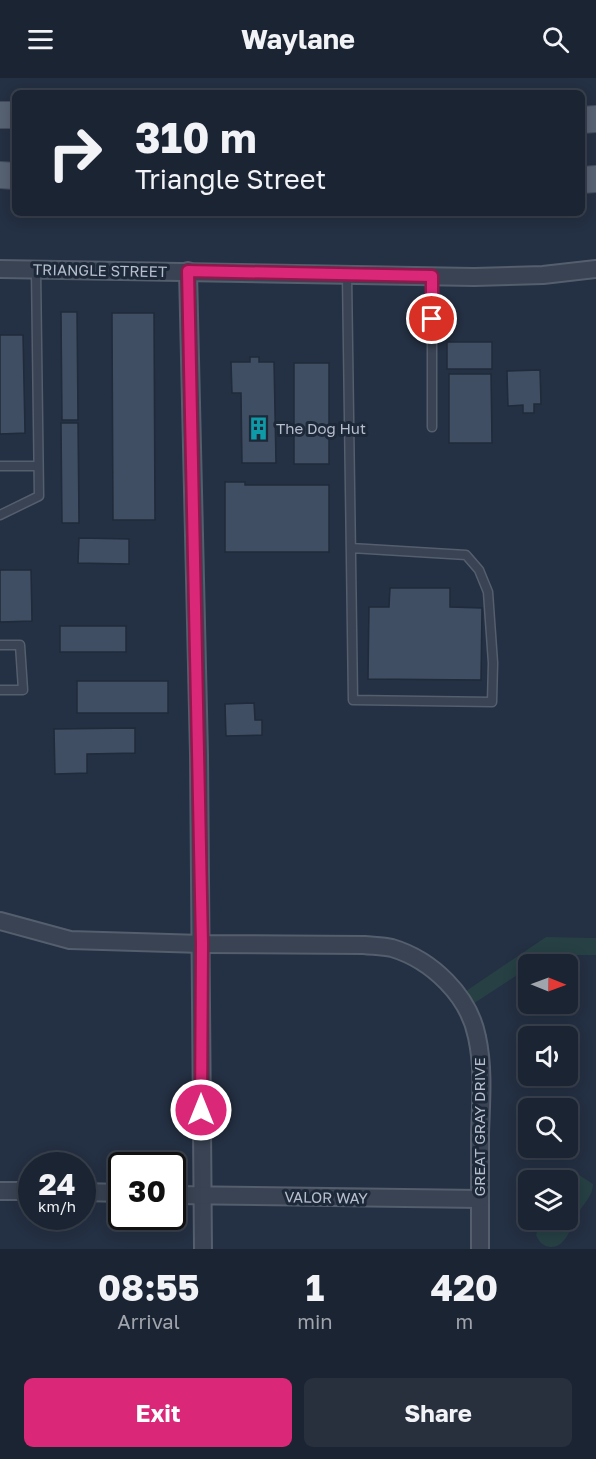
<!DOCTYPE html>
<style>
body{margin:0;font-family:"Golos Text",sans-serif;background:#28303e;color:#f1f3f6;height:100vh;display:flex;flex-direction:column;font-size:22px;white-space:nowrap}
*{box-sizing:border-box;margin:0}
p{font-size:20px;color:#a0a4ac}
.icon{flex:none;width:33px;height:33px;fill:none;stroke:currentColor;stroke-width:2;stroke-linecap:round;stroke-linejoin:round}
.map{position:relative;height:1171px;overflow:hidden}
.side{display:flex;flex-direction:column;background:#1b2432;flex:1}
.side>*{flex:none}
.top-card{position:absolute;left:12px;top:12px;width:573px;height:126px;border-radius:9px;box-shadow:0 3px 15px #0003,0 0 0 2px #39414d;background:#1b2432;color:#f1f3f6;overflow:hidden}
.needle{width:39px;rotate:91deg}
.controls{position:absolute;left:518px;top:876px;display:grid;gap:12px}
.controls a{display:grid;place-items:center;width:60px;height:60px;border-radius:9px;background:#1b2432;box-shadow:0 3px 15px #0003,0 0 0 2px #39414d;font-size:30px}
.speed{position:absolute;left:18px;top:1074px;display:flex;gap:12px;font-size:30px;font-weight:700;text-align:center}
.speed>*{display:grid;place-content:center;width:78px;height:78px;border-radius:50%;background:#1b2432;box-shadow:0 3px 15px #0003,0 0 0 2px #39414d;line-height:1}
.speed small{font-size:15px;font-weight:400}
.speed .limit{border:3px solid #111;border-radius:9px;background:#fff;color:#111}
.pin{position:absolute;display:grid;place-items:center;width:51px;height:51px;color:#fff;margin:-26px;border:3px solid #fff;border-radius:50%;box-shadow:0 2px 6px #0007}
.me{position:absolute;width:66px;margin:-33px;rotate:0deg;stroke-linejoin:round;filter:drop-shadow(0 0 4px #0008)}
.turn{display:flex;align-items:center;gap:21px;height:126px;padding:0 24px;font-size:27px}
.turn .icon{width:78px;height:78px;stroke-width:2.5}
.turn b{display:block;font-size:42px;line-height:51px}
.eta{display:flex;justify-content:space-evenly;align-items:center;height:102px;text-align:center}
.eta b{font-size:36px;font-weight:700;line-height:42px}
.cta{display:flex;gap:12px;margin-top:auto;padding:12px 24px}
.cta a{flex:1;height:69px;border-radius:9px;background:#db2777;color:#fff;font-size:24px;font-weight:700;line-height:69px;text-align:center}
.cta a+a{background:#28303e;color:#f1f3f6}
header{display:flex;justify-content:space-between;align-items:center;height:78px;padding:0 24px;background:#1b2432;font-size:27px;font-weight:700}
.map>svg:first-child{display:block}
.green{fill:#264044}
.building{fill:#404e63;stroke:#1f2a3a;stroke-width:1.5}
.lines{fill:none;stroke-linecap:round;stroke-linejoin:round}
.service-casing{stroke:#545e6d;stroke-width:11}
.minor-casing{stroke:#545e6d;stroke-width:20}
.primary-casing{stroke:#434c5c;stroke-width:28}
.service{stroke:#394353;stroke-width:8}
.minor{stroke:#394353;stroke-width:16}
.primary{stroke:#576273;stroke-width:26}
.route-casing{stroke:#8e194d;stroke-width:15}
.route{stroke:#db2777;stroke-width:10}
.labels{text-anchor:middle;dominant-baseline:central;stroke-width:6;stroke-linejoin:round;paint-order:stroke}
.street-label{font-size:15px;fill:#b6becd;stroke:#1d2838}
.poi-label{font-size:15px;fill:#b6becd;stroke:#1d2838;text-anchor:start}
</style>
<header><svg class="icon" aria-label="menu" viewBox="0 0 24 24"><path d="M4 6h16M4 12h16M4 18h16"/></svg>Waylane<svg class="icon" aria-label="search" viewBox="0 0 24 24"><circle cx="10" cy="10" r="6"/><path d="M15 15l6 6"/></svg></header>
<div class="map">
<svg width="596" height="1171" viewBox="0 0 596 1171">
<rect width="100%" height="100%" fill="#243043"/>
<!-- green -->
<g class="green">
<polygon points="546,859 596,860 596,877 549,877 534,886 528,886 528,890 473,926 466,913"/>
<path d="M576 1095 593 1106C593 1118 584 1125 578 1135 572 1146 566 1171 550 1169 542 1168 539 1163 536 1157L540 1142H567L566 1102 570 1096Z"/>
</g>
<!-- building -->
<g class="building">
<polygon points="61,234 77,234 78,342 62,342"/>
<polygon points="112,235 154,235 155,442 113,442"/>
<polygon points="0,257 23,257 25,355 0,356"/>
<rect x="447" y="264" width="45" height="27"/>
<polygon points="250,279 259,279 259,284 274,284 276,385 242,385 241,315 232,315 231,284 250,284"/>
<rect x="294" y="285" width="35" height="101"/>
<polygon points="540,292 541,326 534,326 534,335 523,335 523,327 508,328 507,293"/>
<polygon points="449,296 491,296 492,365 449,365"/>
<polygon points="61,345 78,345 79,445 62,445"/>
<polygon points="225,404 245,404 245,407 329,407 329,474 225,474"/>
<polygon points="79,460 129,461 129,486 78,485"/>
<polygon points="0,492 31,492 32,543 0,544"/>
<polygon points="390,510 450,510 450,529 482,530 481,602 368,601 369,529 389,529"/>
<rect x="60" y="548" width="66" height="26"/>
<rect x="77" y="603" width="91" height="32"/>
<polygon points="254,625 255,642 262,642 262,657 226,658 225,626"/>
<polygon points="135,650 135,675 87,676 87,695 55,696 54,651"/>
</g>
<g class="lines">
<defs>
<g id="service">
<polyline points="347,197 353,622 492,624 493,585 488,514 479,492 466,477 351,470"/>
<polyline points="432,198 432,349"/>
<polyline points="0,388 38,388"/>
<polyline points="0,437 39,418 36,192"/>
<polyline points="0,567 20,567 23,612 0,612"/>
</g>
<g id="minor">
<polyline points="0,191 474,199 543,197 596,191"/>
<polyline points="188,193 199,677 203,1171"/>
<path d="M0 843 70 862 202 866 364 867C373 868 383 868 392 870 432 882 469 918 477 959 484 991 481 1024 480 1056 480 1094 480 1133 480 1171"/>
<polyline points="0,1113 32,1113"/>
<polyline points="82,1114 122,1115"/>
<polyline points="172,1117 480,1121"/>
</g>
<g id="primary">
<polyline points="0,37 15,37"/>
<polyline points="582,42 596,41"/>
<polyline points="0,97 15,98"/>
<polyline points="582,102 596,101"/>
</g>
</defs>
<!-- service casing -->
<use href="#service" class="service-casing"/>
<!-- minor casing -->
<use href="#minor" class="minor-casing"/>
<!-- primary casing -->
<use href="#primary" class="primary-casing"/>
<!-- service -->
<use href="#service" class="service"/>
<!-- minor -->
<use href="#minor" class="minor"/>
<!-- primary -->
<use href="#primary" class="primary"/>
</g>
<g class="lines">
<defs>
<polyline id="route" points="201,1032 202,866 188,193 432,198 432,241"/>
</defs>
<!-- route casing -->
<use href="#route" class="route-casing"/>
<!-- route -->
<use href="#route" class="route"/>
</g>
<!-- icons -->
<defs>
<symbol id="building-bare" viewBox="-9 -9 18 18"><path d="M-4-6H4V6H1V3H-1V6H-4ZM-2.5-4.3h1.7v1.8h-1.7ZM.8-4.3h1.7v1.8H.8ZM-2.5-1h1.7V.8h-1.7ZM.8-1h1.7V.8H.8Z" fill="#0f9aa8" stroke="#1d2838" stroke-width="2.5" paint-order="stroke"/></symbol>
</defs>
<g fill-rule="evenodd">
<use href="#building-bare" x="242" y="334" width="33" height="33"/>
</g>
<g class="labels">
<!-- street labels -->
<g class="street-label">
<text transform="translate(100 192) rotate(1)">TRIANGLE STREET</text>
<text transform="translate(479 1049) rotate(-90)">GREAT GRAY DRIVE</text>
<text transform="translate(326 1119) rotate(1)">VALOR WAY</text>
</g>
<!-- poi labels -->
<g class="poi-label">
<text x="276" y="350">The Dog Hut</text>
</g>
</g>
</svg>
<div class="controls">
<a><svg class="needle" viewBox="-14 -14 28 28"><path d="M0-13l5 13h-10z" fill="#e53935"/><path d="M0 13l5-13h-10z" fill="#a0a4ac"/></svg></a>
<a><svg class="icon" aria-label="sound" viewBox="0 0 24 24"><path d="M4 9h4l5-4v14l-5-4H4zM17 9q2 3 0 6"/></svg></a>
<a><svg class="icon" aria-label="search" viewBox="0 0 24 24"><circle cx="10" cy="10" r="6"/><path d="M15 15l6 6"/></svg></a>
<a><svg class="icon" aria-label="layers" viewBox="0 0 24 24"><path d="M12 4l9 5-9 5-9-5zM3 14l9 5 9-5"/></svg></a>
</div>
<div class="speed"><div>24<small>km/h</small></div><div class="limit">30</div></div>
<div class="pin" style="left:432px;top:241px;background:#d93025"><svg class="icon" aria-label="arrive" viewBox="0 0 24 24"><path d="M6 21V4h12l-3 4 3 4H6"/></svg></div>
<svg class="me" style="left:201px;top:1032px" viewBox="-20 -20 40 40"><circle r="17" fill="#db2777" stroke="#fff" stroke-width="3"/><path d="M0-11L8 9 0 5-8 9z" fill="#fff"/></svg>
<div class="top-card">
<div class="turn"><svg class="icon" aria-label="right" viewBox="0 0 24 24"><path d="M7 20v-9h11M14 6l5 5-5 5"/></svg><div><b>310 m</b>Triangle Street</div></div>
</div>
</div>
<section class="side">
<div class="eta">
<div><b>08:55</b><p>Arrival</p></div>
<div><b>1</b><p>min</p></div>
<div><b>420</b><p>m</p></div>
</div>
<div class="cta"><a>Exit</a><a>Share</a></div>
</section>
